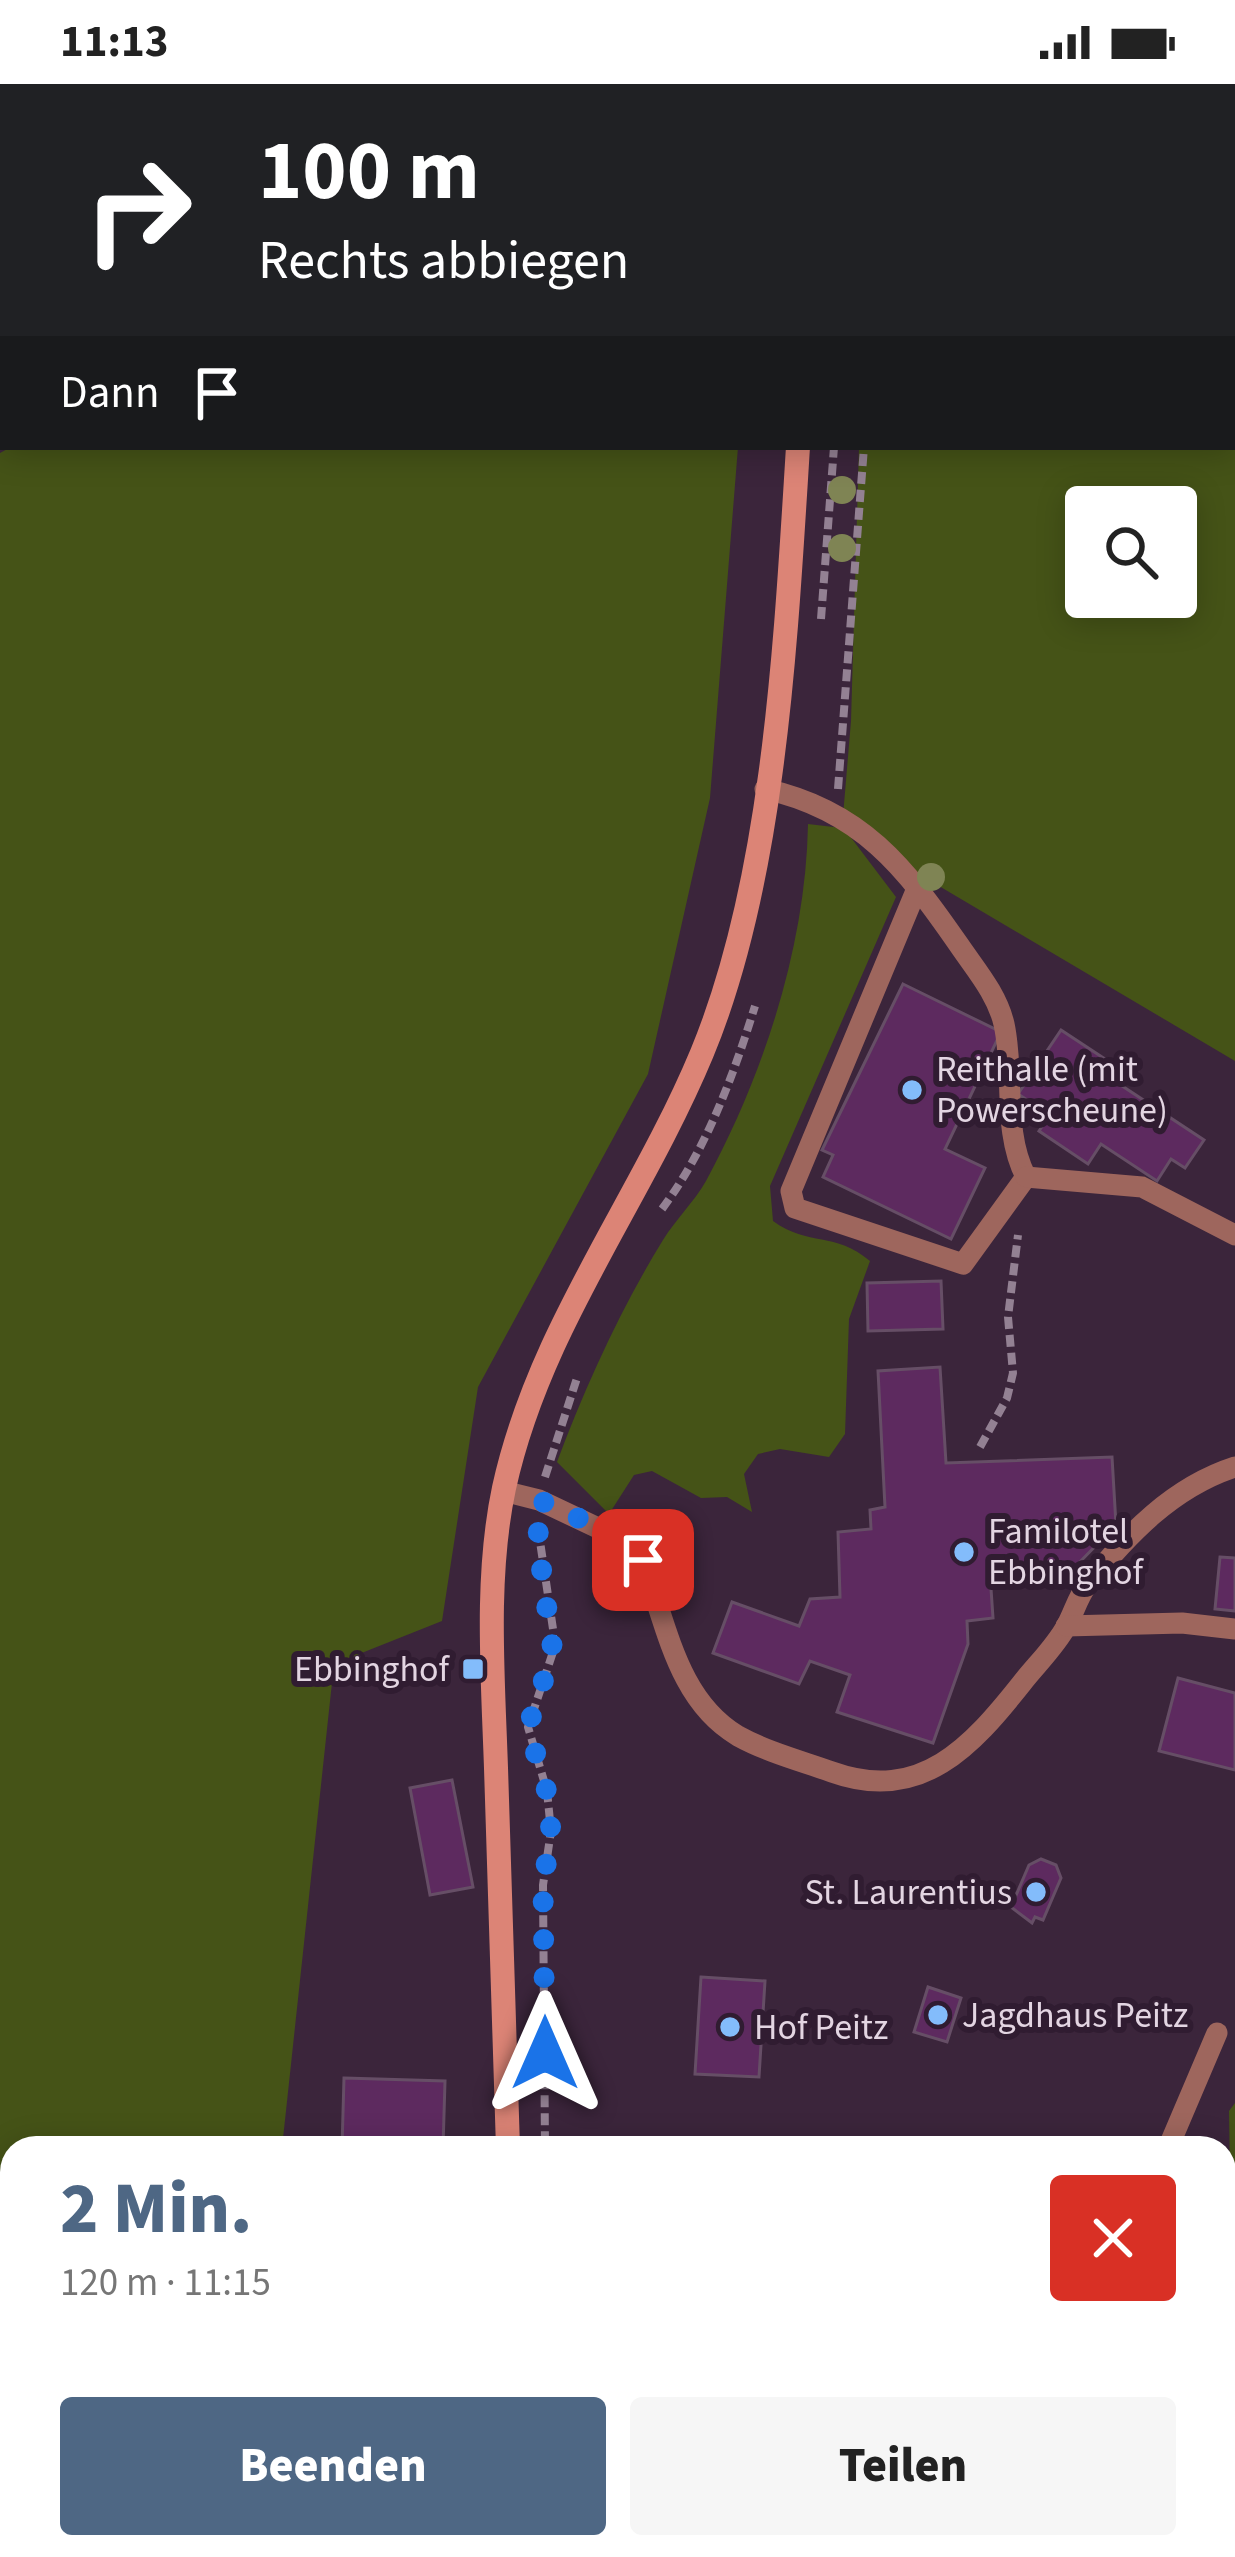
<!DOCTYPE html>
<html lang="de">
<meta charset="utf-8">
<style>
body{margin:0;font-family:"Source Sans 3",sans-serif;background:#f6f6f6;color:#222;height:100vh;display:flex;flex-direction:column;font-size:45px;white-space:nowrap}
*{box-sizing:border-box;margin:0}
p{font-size:39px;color:#767676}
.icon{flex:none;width:66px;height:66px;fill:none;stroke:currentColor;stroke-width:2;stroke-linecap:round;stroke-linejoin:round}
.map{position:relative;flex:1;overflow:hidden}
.details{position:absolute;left:0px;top:2052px;width:1236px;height:423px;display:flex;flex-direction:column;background:#fff;border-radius:36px 36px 0 0;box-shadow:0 6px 30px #0003}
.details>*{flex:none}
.guide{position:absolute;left:0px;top:0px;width:1236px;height:366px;box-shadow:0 6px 30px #0003;background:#202124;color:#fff;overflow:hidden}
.controls{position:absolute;left:1065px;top:402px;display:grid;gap:24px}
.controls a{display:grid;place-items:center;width:132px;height:132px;border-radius:12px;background:#fff;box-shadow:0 6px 30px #0003;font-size:60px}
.pin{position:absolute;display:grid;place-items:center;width:102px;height:102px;color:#fff;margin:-51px;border-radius:24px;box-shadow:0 6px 18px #0006}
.me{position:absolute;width:132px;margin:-66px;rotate:0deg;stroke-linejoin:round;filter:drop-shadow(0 0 9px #0008)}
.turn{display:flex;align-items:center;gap:42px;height:252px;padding:0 60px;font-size:54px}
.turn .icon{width:156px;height:156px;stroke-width:2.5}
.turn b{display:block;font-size:84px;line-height:102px}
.then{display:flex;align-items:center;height:114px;padding:0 60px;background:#0003;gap:24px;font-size:45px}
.round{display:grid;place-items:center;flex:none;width:126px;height:126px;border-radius:12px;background:#f6f6f6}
.headline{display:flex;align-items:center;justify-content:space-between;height:204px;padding:0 60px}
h1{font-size:72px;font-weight:800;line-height:90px;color:#4e6784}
.button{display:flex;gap:24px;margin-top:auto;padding:24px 60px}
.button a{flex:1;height:138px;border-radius:12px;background:#4e6784;color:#fff;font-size:48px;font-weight:800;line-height:138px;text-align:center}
.button a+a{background:#f6f6f6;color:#222}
.status{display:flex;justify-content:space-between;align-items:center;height:84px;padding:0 60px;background:#fff;direction:ltr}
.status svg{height:33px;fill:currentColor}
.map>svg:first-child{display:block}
.green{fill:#455317;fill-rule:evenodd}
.forest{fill:#5d6f21}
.building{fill:#5d2a5f;stroke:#664e66;stroke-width:3}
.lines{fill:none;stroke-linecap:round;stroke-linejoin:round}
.path{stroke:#938193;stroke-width:8;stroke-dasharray:12 6;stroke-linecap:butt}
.lane{stroke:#9e665d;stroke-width:21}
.street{stroke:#9e665d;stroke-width:24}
.secondary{stroke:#dc8476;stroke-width:24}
.tree{fill:#7f8454}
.route{stroke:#1a73e8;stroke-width:21;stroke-dasharray:0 37.8}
.poi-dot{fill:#83bcfb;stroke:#301c31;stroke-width:4.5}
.labels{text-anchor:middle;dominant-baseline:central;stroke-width:12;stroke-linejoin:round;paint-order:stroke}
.poi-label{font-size:36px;fill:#e3d5e2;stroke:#301c31;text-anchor:start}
</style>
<div class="status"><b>11:13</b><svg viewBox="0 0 49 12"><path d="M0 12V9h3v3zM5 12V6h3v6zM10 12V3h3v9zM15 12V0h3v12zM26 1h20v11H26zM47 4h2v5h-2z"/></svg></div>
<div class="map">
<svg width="1235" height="2473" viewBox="0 0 1235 2473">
<rect width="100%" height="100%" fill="#3b253b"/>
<!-- green -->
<g class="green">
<path d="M867 0H1235V977L846 747 896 813 770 1102 773 1137C809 1163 835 1147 870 1177L849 1235 845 1350 829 1373 780 1365 758 1370 744 1390 752 1428 727 1413 701 1414 652 1387 634 1391 609 1430 557 1378C585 1303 621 1224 663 1156 676 1135 694 1118 706 1097 764 990 806 861 808 740L842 744 851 637 859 363H1233V3ZM1086 423H1176V513H1086Z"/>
<polygon points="11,363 738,363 710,714 648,990 478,1303 442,1537 334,1580 282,2064 12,2064 12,2463 298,2463 302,2473 0,2473 0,369"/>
<polygon points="1235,2019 1235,2275 1233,2276 1229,2027"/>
</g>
<!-- forest -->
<polygon class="forest" points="1005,2463 1159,2463 1159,2473 1009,2473"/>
<!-- building -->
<g class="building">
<polygon points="903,900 1001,948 945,1065 985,1084 951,1155 823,1093 833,1071 822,1066"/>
<polygon points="1061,946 1108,977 1101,988 1204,1056 1185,1084 1171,1075 1157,1097 1101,1060 1088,1080 1039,1047 1050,1031 1018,1010"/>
<polygon points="941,1197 943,1245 868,1247 867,1199"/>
<polygon points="940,1283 946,1379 1112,1373 1116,1441 1070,1488 990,1490 993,1534 967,1537 968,1560 933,1659 837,1628 850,1591 810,1577 799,1600 713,1569 732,1518 799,1542 810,1515 840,1513 838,1448 871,1445 870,1426 885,1423 878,1287"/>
<polygon points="1220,1473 1235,1474 1235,1527 1215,1525"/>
<polygon points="1178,1594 1235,1609 1235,1686 1159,1667"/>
<polygon points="452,1696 473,1803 430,1811 410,1704"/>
<polygon points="1041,1775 1056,1781 1061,1794 1043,1836 1035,1833 1032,1839 1011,1823 1029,1781"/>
<polygon points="701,1893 765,1897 759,1993 695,1990"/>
<polygon points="928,1903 961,1914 947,1958 914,1948"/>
<polygon points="344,1994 445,1997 443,2064 342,2064"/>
<polygon points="618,2058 676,2062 676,2064 617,2064"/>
</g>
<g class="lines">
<!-- path -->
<g class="path">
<polyline points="846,3 846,0"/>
<polyline points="1233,171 1235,171"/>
<polyline points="0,336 3,335"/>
<polyline points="821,535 834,363"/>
<polyline points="838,705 864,363"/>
<path d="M662 1125C706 1066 733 993 755 922"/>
<polyline points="980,1363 1007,1314 1013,1289 1008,1233 1018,1151"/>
<polyline points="545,1393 577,1294"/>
<polyline points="538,1444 553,1545 553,1568 528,1643 547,1707 551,1747 543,1801 545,2064"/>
</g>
<!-- lane -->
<g class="lane">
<path d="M765 705C861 726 905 783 959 861 976 886 997 910 1004 940 1015 990 1002 1047 1026 1093L963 1180 795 1124 791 1107 918 802"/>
<polyline points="1026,1093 1142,1103 1235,1151"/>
<path d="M503 1407 539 1416 636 1462C666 1527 671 1612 738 1652 767 1668 801 1677 832 1688 921 1720 972 1662 1022 1599 1036 1581 1056 1562 1067 1541 1074 1528 1078 1513 1087 1501 1128 1450 1173 1403 1235 1383"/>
<polyline points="1066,1542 1182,1539 1235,1545"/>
<polyline points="1168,2064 1217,1949"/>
<polyline points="1224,2429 1231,2473"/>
<polyline points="410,2463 410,2473"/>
</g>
<!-- street -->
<polyline class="street" points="702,0 707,3"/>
<!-- secondary -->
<g class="secondary">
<polyline points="810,3 810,0"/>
<path d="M508 2064C504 1937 500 1811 496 1684 493 1593 485 1493 504 1404 539 1244 640 1118 702 969 775 793 786 552 798 363"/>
<polyline points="622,2463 626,2473"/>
</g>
</g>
<!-- trees -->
<g class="tree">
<circle cx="842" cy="406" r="14"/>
<circle cx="842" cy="464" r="14"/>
<circle cx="931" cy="793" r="14"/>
</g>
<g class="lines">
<!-- route -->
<polyline class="route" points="545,1969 543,1802 551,1747 547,1708 528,1643 553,1568 538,1460 539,1416 626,1456 643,1476"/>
</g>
<!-- markers -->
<g class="poi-dot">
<circle cx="912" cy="1006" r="12"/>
<circle cx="964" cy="1468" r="12"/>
<rect x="461" y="1573" width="24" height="24" rx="6"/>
<circle cx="1036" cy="1808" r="12"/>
<circle cx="938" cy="1931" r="12"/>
<circle cx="730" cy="1943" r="12"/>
</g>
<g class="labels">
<!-- poi labels -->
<g class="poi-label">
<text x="936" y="985">Reithalle (mit<tspan x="936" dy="41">Powerscheune)</tspan></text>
<text x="988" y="1447">Familotel<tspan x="988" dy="41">Ebbinghof</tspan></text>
<text x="449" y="1585" text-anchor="end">Ebbinghof</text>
<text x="1012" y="1808" text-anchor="end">St. Laurentius</text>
<text x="962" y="1931">Jagdhaus Peitz</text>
<text x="754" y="1943">Hof Peitz</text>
</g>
</g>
</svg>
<div class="controls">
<a><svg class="icon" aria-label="search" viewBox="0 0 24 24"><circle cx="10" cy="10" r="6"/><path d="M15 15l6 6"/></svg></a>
</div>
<div class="pin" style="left:643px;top:1476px;background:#d93025"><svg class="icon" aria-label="arrive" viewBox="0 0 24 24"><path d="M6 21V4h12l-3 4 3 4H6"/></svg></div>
<svg class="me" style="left:545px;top:1969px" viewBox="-20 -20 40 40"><path d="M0-17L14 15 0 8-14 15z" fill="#1a73e8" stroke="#fff" stroke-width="4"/></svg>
<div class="guide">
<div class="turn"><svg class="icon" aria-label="right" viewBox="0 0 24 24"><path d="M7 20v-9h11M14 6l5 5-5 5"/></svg><div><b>100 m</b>Rechts abbiegen</div></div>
<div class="then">Dann<svg class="icon" aria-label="arrive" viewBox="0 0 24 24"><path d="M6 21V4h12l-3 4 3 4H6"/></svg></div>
</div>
<section class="details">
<div class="headline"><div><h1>2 Min.</h1><p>120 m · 11:15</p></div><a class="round" style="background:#d93025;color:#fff"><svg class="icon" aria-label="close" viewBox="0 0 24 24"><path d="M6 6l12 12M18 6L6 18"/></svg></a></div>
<div class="button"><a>Beenden</a><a>Teilen</a></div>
</section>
</div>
